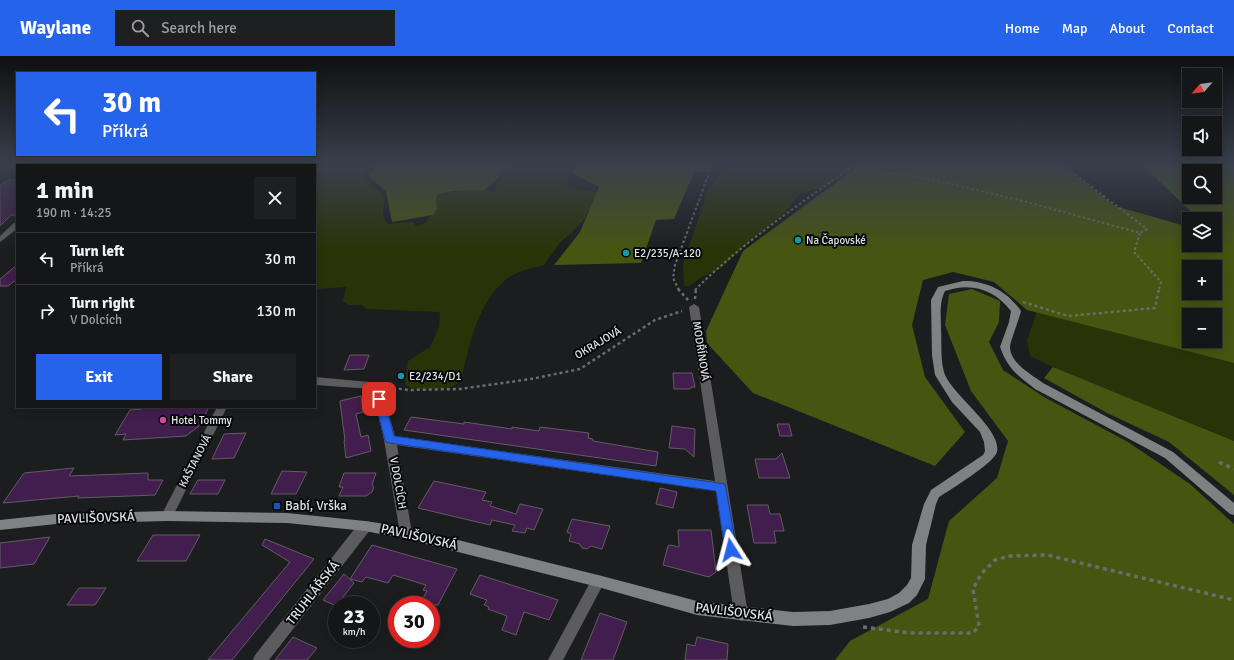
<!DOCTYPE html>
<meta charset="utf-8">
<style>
body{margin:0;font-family:Signika,sans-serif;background:#1d1f20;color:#f1f3f6;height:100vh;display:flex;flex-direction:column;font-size:15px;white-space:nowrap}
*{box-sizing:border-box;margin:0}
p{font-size:13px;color:#9d9fa1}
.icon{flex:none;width:22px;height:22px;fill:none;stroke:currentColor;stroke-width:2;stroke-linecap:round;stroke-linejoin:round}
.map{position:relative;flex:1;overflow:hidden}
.side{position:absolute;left:16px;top:108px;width:300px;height:244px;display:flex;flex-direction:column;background:#141617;border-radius:0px;box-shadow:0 2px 10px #0003,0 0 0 1px #333536}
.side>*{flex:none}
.top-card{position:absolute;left:16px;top:16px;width:300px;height:84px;border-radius:0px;box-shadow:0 2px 10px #0003,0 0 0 1px #333536;background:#2563eb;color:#fff;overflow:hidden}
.needle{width:26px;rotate:242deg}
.fabs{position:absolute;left:1182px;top:12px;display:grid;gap:8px}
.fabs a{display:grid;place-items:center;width:40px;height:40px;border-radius:0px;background:#141617;box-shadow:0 2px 10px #0003,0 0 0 1px #333536;font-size:20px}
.speed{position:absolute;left:328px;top:540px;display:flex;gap:8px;font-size:20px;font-weight:700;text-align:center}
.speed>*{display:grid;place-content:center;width:52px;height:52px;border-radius:50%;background:#141617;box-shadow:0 2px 10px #0003,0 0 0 1px #333536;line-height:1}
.speed small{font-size:10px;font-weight:400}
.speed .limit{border:6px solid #d22;background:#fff;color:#111}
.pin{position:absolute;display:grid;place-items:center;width:34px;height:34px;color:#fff;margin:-17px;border-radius:8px;box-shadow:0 2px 6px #0006}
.me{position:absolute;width:44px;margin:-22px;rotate:351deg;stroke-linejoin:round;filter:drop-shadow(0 0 3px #0008)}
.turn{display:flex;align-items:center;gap:14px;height:84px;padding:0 20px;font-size:18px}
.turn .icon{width:52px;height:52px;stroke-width:2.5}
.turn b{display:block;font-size:28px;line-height:34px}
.round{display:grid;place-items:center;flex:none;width:42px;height:42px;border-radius:0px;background:#1d1f20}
.summary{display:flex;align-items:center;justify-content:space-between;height:68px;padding:0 20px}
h1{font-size:24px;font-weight:700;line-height:30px}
.cta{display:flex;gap:8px;margin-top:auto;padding:8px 20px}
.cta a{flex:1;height:46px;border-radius:0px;background:#2563eb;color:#fff;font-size:16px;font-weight:700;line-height:46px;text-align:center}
.cta a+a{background:#1d1f20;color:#f1f3f6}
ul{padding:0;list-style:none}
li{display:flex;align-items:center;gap:12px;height:52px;padding:0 20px;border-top:1px solid #333536}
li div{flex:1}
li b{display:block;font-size:15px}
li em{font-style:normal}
header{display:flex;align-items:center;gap:24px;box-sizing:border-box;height:56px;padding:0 20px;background:#2563eb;color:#fff}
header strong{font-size:19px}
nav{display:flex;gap:22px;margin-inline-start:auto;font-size:14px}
.search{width:280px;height:36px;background:#1d1f20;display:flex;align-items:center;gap:10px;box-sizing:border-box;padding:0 14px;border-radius:0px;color:#9d9fa1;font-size:15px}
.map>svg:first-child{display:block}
.green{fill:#2a3307}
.forest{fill:#475510;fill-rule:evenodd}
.building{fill:#411e4d;stroke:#605e61}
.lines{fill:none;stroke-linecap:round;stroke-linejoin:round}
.path-far2{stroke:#6b6c6e;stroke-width:2;stroke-dasharray:2.5 2.5;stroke-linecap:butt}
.path-far1{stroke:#6b6c6e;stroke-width:2.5;stroke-dasharray:3 3;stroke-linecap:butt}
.path{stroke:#6b6c6e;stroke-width:3.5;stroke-dasharray:4 4;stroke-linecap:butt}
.street{fill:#5c5c5e;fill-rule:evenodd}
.secondary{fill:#808183;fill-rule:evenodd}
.route{fill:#2563eb;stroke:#184099}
.culture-dot{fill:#0f9aa8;stroke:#060708;stroke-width:1.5}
.hotel-dot{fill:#d1479c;stroke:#060708;stroke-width:1.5}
.transit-dot{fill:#1a4fb4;stroke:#060708;stroke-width:1.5}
.labels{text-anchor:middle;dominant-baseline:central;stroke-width:4;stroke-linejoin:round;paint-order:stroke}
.poi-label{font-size:11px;fill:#e0e1e3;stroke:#060708;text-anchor:start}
.street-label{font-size:11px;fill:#e0e1e3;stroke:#060708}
.near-poi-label{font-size:13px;fill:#e0e1e3;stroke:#060708;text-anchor:start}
.near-street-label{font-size:13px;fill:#e0e1e3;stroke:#060708}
</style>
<header>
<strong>Waylane</strong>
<div class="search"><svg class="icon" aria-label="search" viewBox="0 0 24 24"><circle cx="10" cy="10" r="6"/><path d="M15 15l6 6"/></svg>Search here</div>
<nav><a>Home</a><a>Map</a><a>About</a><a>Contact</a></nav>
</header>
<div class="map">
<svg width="1234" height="604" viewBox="0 0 1234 604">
<rect width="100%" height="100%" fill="#1b1d1f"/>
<!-- green -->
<g class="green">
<path d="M315 109H373V112L364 116 363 122C367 128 377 132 382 138 388 144 381 153 383 160 384 162 387 166 388 168L413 166 416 170 425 167 437 153 436 143 438 138 444 136 489 134 493 136 508 112 515 109H575L566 130 596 136V140L583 165 559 188 544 209C529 213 513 216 502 227 476 252 469 291 461 324 458 326 456 329 453 330 445 334 410 336 405 328L408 305 430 291 439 271 440 256 366 253 362 249H349L345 247 343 244 346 231 315 233Z"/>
<polygon points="727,109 858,109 829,129 799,138 784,158 757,179 720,213 700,222 690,230 684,230 683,208 708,134"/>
<polygon points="1037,256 1234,307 1234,385 1053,311 1030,300 1027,284"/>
</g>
<!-- forest -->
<g class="forest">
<polygon points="376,109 511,109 485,134 452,135 438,138 436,143 437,153 433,159 392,166 386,135 368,120"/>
<polygon points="576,109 713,109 709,116 694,116 674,163 656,164 641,207 554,209 580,176 599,131 572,117"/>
<path d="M860 109H1063L1115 150 1189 171V189H1215V163H1199L1142 109H1234V307L1027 254 994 226 953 216 923 224 912 269 925 321 965 376 935 410 753 337 707 287 706 275 743 195ZM1189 115H1215V141H1189ZM1189 211H1215V237H1189ZM1189 259H1215V285H1189Z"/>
<polygon points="972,233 1000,245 999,266 989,286 1003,314 1044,341 1128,386 1190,428 1234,468 1234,604 835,604 850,585 928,543 949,465 997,422 1008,385 971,335 945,269 949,238"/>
<polygon points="1053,311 1234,385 1234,439 1169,386 1107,357 1044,322"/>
</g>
<!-- building -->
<g class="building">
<polygon points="17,123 17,159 11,159 0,170 0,130 8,124"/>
<polygon points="17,209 17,223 8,230 0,230 0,223"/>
<polygon points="350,299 369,299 364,313 344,314"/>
<polygon points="673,317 692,317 695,331 691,331 690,333 674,333"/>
<polygon points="361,340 363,356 356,358 361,381 368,379 371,395 346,402 344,385 345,385 340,345"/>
<polygon points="143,351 209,351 199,370 186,380 123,384 126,378 115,379 130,354 142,353"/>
<polygon points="411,361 464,368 464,366 512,373 512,371 539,375 540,371 589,377 588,382 593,383 593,385 658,396 656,410 404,374"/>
<polygon points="777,368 789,368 792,380 780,380"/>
<polygon points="672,370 695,373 694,401 685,393 669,392"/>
<polygon points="246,377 234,402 212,403 224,378"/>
<polygon points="782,397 790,422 759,422 755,403 776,403"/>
<polygon points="74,412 69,420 148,417 148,424 163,424 155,439 78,442 79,440 3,447 24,417"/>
<polygon points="282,415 307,416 296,438 271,438"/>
<polygon points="344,417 376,417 372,429 374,431 372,436 366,440 339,440 343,431 339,431"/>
<polygon points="198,424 225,424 218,438 190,438"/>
<polygon points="434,425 486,436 482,444 492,446 490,450 516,458 520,448 543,453 534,474 527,472 525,477 512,475 515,469 492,464 490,469 418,452"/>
<polygon points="660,432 677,436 673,452 656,448"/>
<polygon points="747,449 768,449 770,458 780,458 784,475 774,475 776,487 754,487"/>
<polygon points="572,463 610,470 602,493 591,490 587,493 582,492 580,488 569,485 571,478 567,476"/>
<polygon points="678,474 711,474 716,516 709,521 663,509 668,490 670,489 679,491"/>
<polygon points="153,479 200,479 186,505 137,505"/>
<polygon points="50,481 34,508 0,512 0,487"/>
<polygon points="265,483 314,503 232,604 208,604 290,506 262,489"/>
<polygon points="372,489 457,513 438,549 419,549 427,535 423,534 426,529 393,519 388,527 366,521 362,526 350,523"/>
<polygon points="344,518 354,527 336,550 323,544"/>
<polygon points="480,519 558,544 549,564 524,556 516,579 502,574 507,560 488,553 489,551 484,549 487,544 470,538"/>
<polygon points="79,532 106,532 95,549 67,549"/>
<polygon points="600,557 627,566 613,604 581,604"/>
<polygon points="293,581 317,592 307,604 275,604"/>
<polygon points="697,581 728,588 727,604 685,604 687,588 695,590"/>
</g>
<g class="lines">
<!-- path-far2 -->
<g class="path-far2">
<polyline points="848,114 901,118 955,129 1027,146 1140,177 1147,173 1063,109"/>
<polyline points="1140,177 1134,196 1161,226 1159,234"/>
<polyline points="679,234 673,222 675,209 712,109"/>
<path d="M695 234C743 186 799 149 854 109"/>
</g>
<!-- path-far1 -->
<g class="path-far1">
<polyline points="678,233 689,245"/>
<polyline points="695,243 696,233"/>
<polyline points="1023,246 1068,260 1155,252 1159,233"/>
<polyline points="387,331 408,334 460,333 531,323 580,313 655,264 682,255"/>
</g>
<!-- path -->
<g class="path">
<polyline points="1219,406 1234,413"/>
<polyline points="863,571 910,577 973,577 979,570 973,533 981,518 995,504 1010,500 1047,499 1234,544"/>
</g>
<!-- street -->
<g class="street">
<polygon points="14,167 17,167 17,173 0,186 0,180"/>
<polygon points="694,248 699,251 748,558 746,563 741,565 736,563 734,558 716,435 397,389 412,477 411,481 406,483 401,481 400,477 384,384 372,333 315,329 315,321 380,327 395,380 715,425 689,251"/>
<polygon points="217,351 227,351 171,464 167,465 163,464 161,460"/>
<polygon points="365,465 370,466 371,470 370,474 269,604 253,604 255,599 360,466"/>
<polygon points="598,519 603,521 605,525 563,604 548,604 593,521"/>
</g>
<!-- secondary -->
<path class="secondary" d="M963 225C987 225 1006 234 1021 255 1019 264 1010 286 1010 291 1010 307 1032 319 1043 327L1173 396 1234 447V459L1230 458 1165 402 1035 333C1017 319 1008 313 1000 291L1009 266 1011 255C994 233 971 226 945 235 939 247 941 260 941 274 942 287 940 306 945 319 955 341 1002 374 997 396 994 407 950 434 939 441L936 448 926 489 925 523 917 539 909 547 890 556 869 562 830 569 793 570 697 559 598 531 406 483 365 475 287 467 167 465 56 468 0 474V464L56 458 167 455 287 457 365 465 406 471 598 519 697 545 793 556 830 555 869 548 888 543 899 537 907 529 911 522 912 489 924 448 931 434 983 399 985 395 984 386 980 376 952 346 935 319 932 299 931 244 938 231Z"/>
</g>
<!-- sky -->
<linearGradient id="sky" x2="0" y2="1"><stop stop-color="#0f1011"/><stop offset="0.56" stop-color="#39404d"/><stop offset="1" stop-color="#39404d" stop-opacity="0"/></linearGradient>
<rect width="1234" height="194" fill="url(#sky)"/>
<!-- route -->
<polygon class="route" points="379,340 384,343 394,380 725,428 737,494 735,498 731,500 727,498 725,494 716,435 390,387 386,386 385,384 374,343"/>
<!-- markers -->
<g class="culture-dot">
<circle cx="798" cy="184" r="4"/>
<circle cx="626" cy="197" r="4"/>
<circle cx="401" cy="320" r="4"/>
</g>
<circle class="hotel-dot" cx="163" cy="364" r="4"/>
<rect class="transit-dot" x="273" y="446" width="8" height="8" rx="2"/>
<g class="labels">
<!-- poi labels -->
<g class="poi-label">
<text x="806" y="184">Na Čapovské</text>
<text x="634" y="197">E2/235/A-120</text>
<text x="409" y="320">E2/234/D1</text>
<text x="171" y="364">Hotel Tommy</text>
</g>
<!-- street labels -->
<g class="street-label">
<text transform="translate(598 287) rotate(-31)">OKRAJOVÁ</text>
<text transform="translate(701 295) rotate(81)">MODŘÍNOVÁ</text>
<text transform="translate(195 405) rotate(-63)">KAŠTANOVÁ</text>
<text transform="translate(398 427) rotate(80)">V DOLCÍCH</text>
</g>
<!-- near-poi labels -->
<g class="near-poi-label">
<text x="285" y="450">Babí, Vrška</text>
</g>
<!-- near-street labels -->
<g class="near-street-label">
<text transform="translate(96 462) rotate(-2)">PAVLIŠOVSKÁ</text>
<text transform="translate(419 481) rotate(13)">PAVLIŠOVSKÁ</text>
<text transform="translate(313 537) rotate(-52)">TRUHLÁŘSKÁ</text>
<text transform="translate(734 556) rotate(7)">PAVLIŠOVSKÁ</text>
</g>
</g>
</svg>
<div class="fabs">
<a><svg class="needle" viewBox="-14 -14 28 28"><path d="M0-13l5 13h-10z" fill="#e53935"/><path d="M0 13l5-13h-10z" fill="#9d9fa1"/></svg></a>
<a><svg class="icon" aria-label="sound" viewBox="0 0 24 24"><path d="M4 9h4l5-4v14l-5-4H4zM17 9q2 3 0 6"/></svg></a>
<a><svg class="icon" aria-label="search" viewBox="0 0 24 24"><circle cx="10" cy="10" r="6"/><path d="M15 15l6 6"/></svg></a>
<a><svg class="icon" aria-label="layers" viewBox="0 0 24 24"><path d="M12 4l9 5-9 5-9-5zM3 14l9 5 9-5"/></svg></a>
<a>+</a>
<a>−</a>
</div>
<div class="speed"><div>23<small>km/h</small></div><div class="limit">30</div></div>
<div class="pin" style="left:379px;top:343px;background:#d93025"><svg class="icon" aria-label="arrive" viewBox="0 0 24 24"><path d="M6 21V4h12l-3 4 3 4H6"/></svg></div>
<svg class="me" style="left:731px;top:494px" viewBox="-20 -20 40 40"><path d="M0-17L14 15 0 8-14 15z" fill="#2563eb" stroke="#fff" stroke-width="4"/></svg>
<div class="top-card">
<div class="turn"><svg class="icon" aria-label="left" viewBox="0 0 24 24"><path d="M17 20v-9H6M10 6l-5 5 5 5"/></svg><div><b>30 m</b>Příkrá</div></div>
</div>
<section class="side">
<div class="summary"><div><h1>1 min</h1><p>190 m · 14:25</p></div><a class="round"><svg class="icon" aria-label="close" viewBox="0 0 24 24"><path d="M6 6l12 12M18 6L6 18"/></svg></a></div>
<ul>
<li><svg class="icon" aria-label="left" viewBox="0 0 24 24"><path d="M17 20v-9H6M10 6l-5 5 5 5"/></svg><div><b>Turn left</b><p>Příkrá</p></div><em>30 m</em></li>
<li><svg class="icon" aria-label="right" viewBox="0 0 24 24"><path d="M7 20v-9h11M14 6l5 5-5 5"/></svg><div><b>Turn right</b><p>V Dolcích</p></div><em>130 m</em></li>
</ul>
<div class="cta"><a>Exit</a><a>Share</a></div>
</section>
</div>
